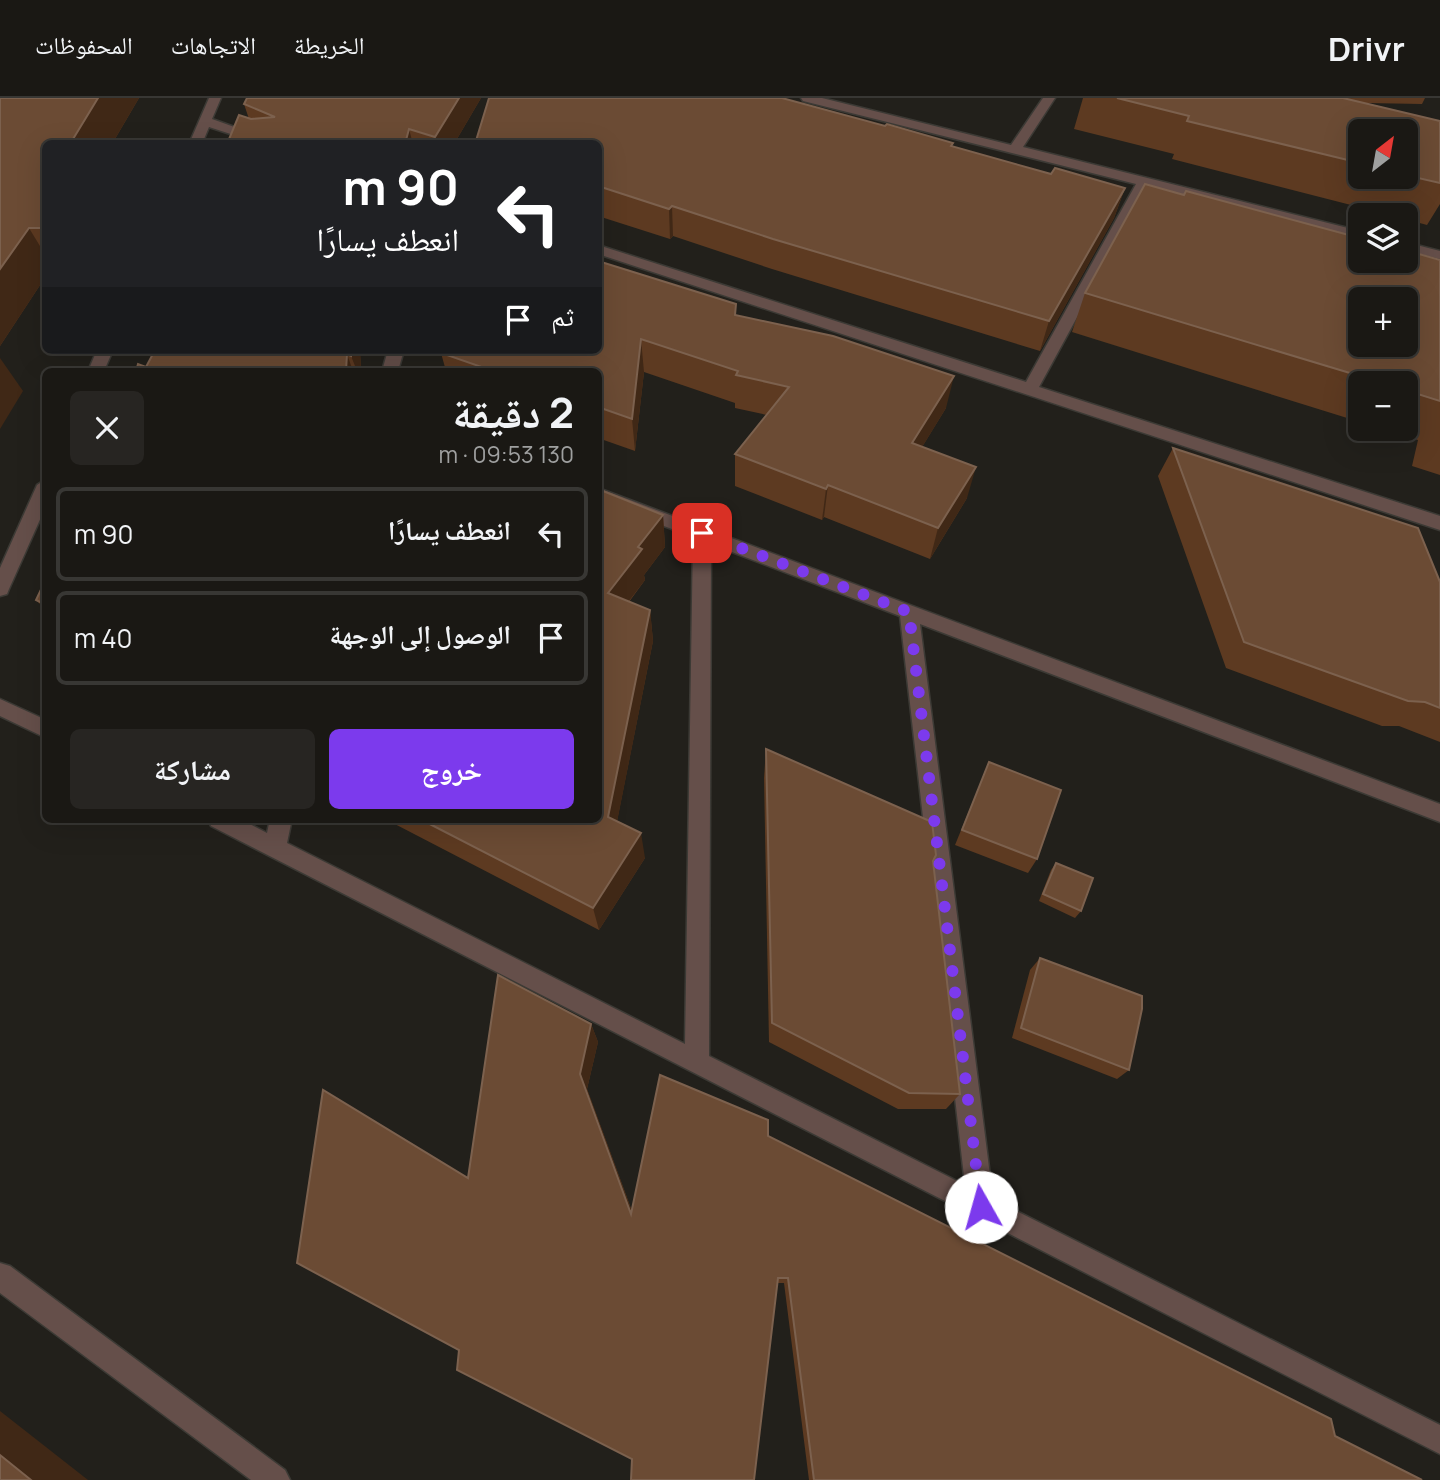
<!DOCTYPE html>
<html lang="ar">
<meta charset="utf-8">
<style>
body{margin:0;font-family:Manrope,"Noto Naskh Arabic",sans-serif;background:#272522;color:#f1f3f6;direction:rtl;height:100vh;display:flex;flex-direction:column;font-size:26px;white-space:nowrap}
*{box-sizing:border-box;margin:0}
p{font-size:23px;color:#9fa0a0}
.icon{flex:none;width:38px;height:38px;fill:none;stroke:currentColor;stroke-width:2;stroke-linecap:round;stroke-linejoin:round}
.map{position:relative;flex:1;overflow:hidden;direction:ltr}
.drawer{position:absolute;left:42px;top:270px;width:560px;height:455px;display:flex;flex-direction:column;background:#1a1814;border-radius:10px;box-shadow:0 7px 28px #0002,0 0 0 2px #383734;direction:rtl}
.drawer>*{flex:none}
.hud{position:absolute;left:42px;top:42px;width:560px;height:214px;border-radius:10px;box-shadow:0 7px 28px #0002,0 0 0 2px #383734;direction:rtl;background:#202124;color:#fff;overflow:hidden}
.needle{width:46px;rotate:31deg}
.controls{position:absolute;left:1348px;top:21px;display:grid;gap:14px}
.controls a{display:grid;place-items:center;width:70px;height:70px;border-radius:10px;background:#1a1814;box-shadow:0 7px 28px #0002,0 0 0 2px #383734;font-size:35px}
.pin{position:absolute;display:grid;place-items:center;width:60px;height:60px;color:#fff;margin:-30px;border-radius:14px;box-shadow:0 4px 10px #0006}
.me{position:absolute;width:77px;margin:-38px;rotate:353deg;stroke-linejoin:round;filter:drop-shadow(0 0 5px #0008)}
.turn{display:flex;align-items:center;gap:24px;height:147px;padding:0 28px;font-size:32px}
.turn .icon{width:91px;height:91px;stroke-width:2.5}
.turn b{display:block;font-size:49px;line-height:60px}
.then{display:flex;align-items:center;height:66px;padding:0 28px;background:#0003;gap:14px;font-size:26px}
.round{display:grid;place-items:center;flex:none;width:74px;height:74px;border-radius:10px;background:#272522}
.overview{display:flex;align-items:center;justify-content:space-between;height:119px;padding:0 28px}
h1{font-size:42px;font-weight:700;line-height:52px}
.button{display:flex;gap:14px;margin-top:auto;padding:14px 28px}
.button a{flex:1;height:80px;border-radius:10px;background:#7c3aed;color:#fff;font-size:28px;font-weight:700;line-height:80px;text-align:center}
.button a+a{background:#272522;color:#f1f3f6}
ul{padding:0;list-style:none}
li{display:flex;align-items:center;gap:21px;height:94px;margin:0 14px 10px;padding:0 14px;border:4px solid #383734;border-radius:10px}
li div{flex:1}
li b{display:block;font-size:26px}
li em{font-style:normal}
header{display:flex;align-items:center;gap:42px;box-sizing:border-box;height:98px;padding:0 35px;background:#1a1814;border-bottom:2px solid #383734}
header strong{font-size:33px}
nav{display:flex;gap:38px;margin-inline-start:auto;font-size:24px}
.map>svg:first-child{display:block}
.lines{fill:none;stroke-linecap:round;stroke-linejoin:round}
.minor-casing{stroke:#3c3a35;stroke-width:3}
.minor{fill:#654f4a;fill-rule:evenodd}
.wall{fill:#5d3a21;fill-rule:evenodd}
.shaded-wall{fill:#402816}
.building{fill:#6b4b34;stroke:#7c614e;stroke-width:2;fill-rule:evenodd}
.route{stroke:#7c3aed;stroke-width:12;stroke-dasharray:0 21.6}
</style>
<header>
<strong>Drivr</strong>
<nav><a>الخريطة</a><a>الاتجاهات</a><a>المحفوظات</a></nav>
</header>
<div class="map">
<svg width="1440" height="1382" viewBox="0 0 1440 1382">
<rect width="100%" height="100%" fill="#22201b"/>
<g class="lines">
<defs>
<g id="minor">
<polygon points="209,0 221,0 212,21 282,46 261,46 209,29 202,46 189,46"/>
<polygon points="801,0 822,0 1011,47 1043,0 1055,0 1023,49 1360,133 1360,141 1148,89 1039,289 1440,418 1440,432 598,156 598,147 1026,284 1136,86 803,3"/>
<polygon points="1405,144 1440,153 1440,161 1405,152"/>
<polygon points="97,252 113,252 104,273 88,273"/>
<polygon points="388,252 404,252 398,273 382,273"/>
<polygon points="46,381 46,408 9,491 7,496 0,498 0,470 37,387"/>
<path d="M598 390 1440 706V724L920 526 993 1101 1440 1327V1356L211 728 208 721H240L267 735 270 721H292L287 745 685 946 693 439 598 403ZM711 446 900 518 965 1087 709 958Z"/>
<polygon points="0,601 46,622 46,640 0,618"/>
<polygon points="0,1165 10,1168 285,1372 290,1382 251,1382 0,1195"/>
</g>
</defs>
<!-- minor casing -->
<use href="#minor" class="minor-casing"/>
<!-- minor -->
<use href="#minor" class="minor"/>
</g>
<!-- wall -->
<g class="wall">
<polygon points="0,0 139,0 112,46 46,46 46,178 0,248"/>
<polygon points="481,0 454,46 227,46 249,21 244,6"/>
<path d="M1083 0H1425L1422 6 1366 5 1440 23V106L1427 127 1405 121V117H1390L1172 61 1174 56 1074 31ZM1360 33H1405V79H1360Z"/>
<polygon points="598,46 953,49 1051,76 1125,90 1114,120 1040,253 772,171 673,138 670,141 598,118"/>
<polygon points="1440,162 1440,377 1412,368 1418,342 1382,331 1405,331 1405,285 1360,285 1360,324 1072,234 1085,195"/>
<polygon points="735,217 946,310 922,349 967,400 930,461 824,419 822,422 735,388 735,356 767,317 735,310 735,305 644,274 635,353 598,340 598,273 446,273 441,255"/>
<polygon points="360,252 361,273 136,273 146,269"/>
<polygon points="1173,350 1440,484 1440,644 1399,628 1382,628 1226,570 1158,378"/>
<polygon points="598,391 663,417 665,449 644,477 645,482 629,504 650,512 653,543 617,723 645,760 599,832 389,723 388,721 598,721"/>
<polygon points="46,481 46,512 36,502"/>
<polygon points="766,651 933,763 960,996 946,1011 898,1011 769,944 764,680"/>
<polygon points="989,664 1037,761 1028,775 955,747"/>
<polygon points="1056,765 1081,813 1075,820 1039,803 1051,772"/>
<polygon points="1040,860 1129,972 1117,981 1012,940 1030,872"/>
<polygon points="591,926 598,944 587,991 632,1113 768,1038 1335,1338 1422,1382 809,1382 784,1185 778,1185 632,1361 459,1252 468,1080"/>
</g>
<!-- shaded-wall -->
<g class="shaded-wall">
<polygon points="98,0 139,0 112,46 70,46"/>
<polygon points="459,0 481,0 454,46 436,46 435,39"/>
<polygon points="409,31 413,46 405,46"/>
<polygon points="1125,90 1114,120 1040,253 1049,223"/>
<polygon points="672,108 673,138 670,141 669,111"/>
<polygon points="29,130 46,158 46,178 0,248 0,171"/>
<polygon points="641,241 644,274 635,353 632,321"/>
<polygon points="351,252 360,252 361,273 357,273 351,258"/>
<polygon points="347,256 353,273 346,273"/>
<polygon points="0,260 23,293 0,331"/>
<polygon points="954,278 946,310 905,377 912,345"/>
<polygon points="976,369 967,400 930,461 938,430"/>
<polygon points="828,387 824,419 822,422 826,391"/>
<polygon points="663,417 665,449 644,477 645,482 612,525 608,495 638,449"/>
<polygon points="650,512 653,543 613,744 608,719"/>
<polygon points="641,735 645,760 599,832 593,810"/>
<polygon points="591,926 598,944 587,991 636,1125 631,1116 580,976"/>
<polygon points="0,1313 88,1382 31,1382 0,1357"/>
</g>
<!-- building -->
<g class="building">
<polygon points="0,0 98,0 70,46 46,46 46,130 29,130 0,171"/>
<polygon points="247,0 459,0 435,39 409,31 405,46 227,46 239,17 251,21 275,19 244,6"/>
<polygon points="489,0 782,0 885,28 887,26 953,45 951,48 1051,76 1055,70 1125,90 1049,223 773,141 672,108 669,111 598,88 598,46 475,46"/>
<polygon points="1117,0 1343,0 1440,23 1440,85 1405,77 1405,33 1360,33 1360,65 1187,23 1189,18"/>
<path d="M1145 86 1184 97 1186 93 1360 140V163H1405V152L1440 162V303L1405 292V285H1383L1085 195ZM1360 201H1405V247H1360Z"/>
<polygon points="598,163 736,206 735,217 833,238 954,278 912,345 976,369 938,430 828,387 826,391 735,356 789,289 736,277 738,273 641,241 632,321 598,309 598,273 493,273 441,255 442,252 598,252"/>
<polygon points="155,252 351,252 351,258 347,256 346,273 136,273 138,266 146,269"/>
<polygon points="1173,350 1418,430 1440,484 1440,610 1425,604 1408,603 1244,544"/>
<polygon points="598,391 663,417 638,449 642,451 608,495 650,512 608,719 641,735 593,810 420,721 598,721"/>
<polygon points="46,481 46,507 36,502"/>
<polygon points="766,651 932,724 936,757 933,763 960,996 909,995 772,925"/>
<polygon points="989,664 1061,692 1037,761 962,732"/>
<polygon points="1056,765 1093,780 1081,813 1043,796"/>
<polygon points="1040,860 1142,898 1142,911 1129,972 1021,930"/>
<polygon points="498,877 591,926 580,976 631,1116 660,977 768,1022 768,1038 1331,1321 1335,1338 1422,1382 814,1382 788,1180 778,1180 754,1382 631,1382 632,1361 457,1272 459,1252 297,1165 323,992 468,1080"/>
<polygon points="0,1357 31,1382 0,1382"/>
</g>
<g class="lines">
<!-- route -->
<polyline class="route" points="702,435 909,514 981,1109"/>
</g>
</svg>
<div class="controls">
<a><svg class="needle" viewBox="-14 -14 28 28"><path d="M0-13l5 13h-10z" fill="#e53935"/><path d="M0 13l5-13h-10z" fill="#9fa0a0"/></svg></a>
<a><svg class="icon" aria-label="layers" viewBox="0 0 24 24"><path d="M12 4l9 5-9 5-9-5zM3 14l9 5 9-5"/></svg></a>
<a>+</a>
<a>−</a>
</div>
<div class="pin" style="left:702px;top:435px;background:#d93025"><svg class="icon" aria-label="arrive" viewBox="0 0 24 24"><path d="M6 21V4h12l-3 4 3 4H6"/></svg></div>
<svg class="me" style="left:981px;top:1109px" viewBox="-20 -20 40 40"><circle r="19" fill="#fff"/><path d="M0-13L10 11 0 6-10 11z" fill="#7c3aed"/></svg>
<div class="hud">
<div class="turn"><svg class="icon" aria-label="left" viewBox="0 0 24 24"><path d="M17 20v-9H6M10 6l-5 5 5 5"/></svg><div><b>90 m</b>انعطف يسارًا</div></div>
<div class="then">ثم<svg class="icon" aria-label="arrive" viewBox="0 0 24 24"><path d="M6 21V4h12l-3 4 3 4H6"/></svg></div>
</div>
<section class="drawer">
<div class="overview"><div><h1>2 دقيقة</h1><p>130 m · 09:53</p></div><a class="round"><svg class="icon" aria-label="close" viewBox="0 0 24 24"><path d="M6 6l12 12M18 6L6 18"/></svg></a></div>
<ul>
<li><svg class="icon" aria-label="left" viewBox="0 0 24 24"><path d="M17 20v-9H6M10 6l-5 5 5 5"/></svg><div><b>انعطف يسارًا</b></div><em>90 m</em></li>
<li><svg class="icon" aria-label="arrive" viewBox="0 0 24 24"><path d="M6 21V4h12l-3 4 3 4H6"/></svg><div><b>الوصول إلى الوجهة</b></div><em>40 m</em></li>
</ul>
<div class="button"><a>خروج</a><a>مشاركة</a></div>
</section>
</div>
